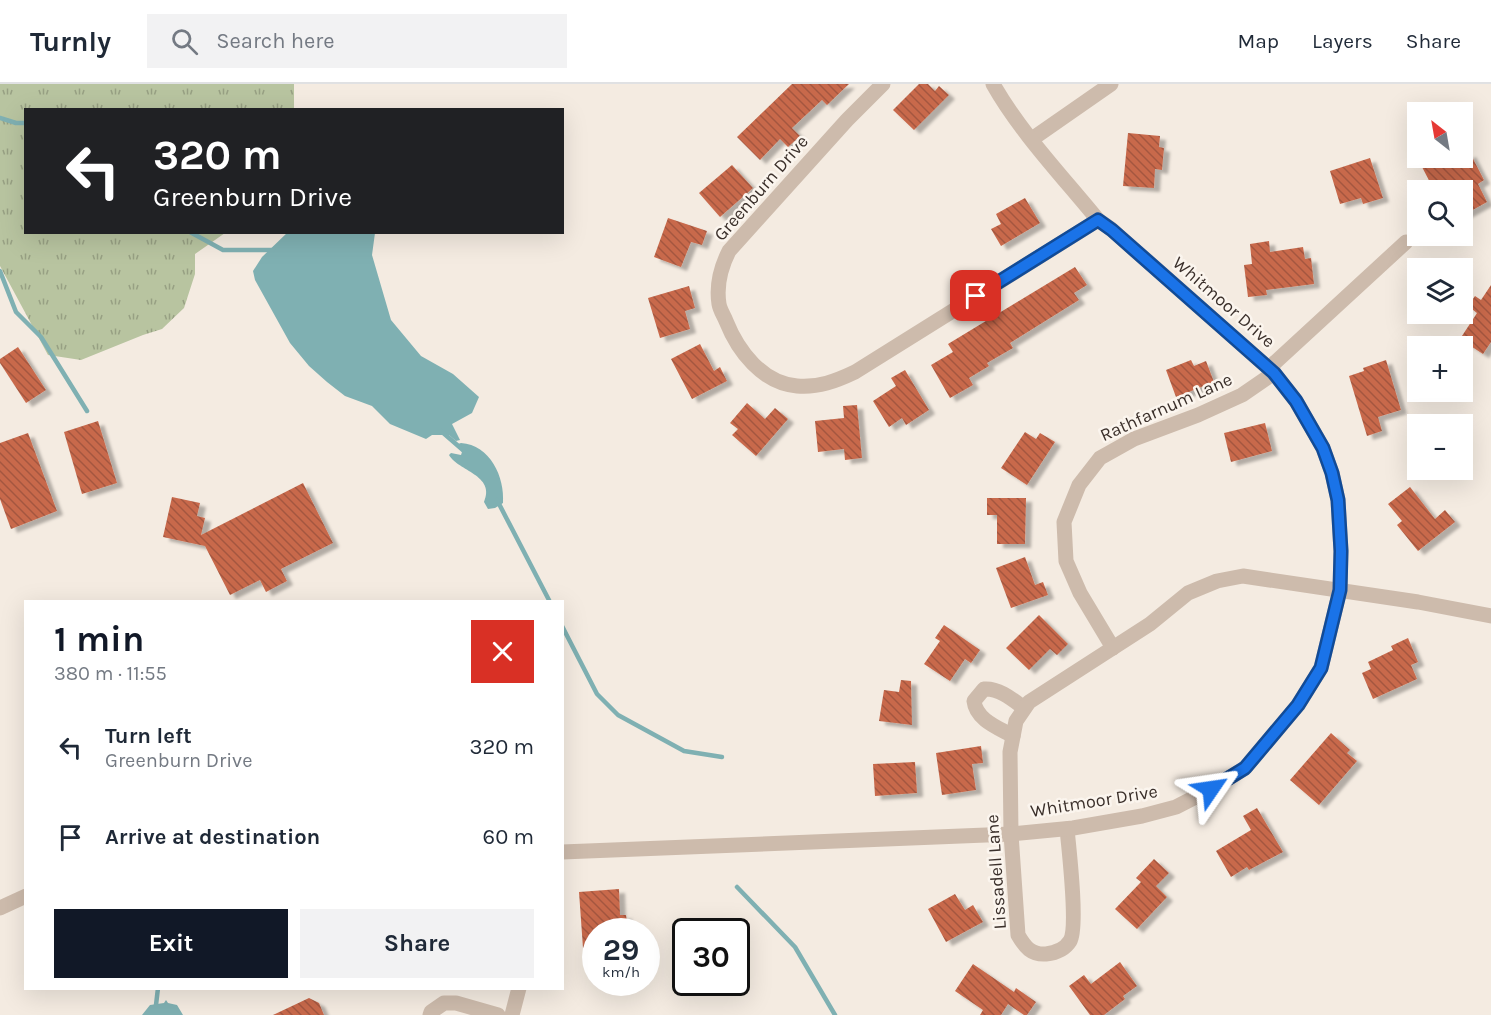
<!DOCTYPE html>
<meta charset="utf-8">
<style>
body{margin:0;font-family:Karla,sans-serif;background:#f2f2f3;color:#1f2937;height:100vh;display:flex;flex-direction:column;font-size:22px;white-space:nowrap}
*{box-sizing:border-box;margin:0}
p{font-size:20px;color:#747a83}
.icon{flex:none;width:33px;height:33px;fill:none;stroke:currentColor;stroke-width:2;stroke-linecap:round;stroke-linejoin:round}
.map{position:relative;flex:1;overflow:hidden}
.details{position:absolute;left:24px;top:516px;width:540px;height:390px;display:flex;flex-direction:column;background:#fff;border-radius:0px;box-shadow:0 6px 24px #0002}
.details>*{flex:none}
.banner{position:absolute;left:24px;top:24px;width:540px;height:126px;border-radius:0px;box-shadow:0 6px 24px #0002;background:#202124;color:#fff;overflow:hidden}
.needle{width:39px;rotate:329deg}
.controls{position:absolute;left:1407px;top:18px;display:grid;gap:12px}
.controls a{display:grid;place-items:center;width:66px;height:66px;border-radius:0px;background:#fff;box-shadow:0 6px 24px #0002;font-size:30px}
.speed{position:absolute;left:582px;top:834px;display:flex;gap:12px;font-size:30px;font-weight:700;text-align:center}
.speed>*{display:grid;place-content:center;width:78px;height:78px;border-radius:50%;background:#fff;box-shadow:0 6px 24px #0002;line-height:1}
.speed small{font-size:15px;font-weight:400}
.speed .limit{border:3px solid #111;border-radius:9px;background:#fff;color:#111}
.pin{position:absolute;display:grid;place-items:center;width:51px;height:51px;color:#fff;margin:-26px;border-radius:12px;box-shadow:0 3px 9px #0006}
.me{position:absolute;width:66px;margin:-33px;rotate:58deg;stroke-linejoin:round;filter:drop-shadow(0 0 4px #0008)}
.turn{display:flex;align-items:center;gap:21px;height:126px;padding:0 30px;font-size:27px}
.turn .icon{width:78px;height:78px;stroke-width:2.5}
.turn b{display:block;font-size:42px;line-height:51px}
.round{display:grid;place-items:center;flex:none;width:63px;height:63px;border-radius:0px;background:#f2f2f3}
.head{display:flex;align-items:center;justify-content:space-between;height:102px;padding:0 30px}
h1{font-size:36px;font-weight:700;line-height:45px;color:#111827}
.primary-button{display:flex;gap:12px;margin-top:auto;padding:12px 30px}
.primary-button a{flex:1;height:69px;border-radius:0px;background:#111827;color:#fff;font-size:24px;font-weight:700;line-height:69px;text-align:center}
.primary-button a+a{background:#f2f2f3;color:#1f2937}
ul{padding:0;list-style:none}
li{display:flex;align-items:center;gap:18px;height:90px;padding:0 30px}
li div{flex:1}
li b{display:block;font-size:22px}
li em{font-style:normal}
header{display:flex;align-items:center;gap:36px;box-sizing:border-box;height:84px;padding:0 30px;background:#fff;border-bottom:2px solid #e0e1e3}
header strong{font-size:28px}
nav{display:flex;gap:33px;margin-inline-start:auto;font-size:21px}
.search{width:420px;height:54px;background:#f2f2f3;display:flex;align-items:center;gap:15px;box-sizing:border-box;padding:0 21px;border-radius:0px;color:#747a83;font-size:22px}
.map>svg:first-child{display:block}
.grass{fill:url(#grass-tufts)}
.water{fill:#7fb0b2}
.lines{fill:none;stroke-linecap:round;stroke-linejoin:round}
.stream{stroke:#7fb0b2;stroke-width:4.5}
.building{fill:url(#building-back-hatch);filter:url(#shadow)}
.street{stroke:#cdbbac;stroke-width:15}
.route-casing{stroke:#114b97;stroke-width:15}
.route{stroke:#1a73e8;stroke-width:10}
.labels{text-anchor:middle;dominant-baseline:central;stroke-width:5;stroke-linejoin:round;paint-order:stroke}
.street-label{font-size:18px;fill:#3b302b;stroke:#fbf5ee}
</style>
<header>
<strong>Turnly</strong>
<div class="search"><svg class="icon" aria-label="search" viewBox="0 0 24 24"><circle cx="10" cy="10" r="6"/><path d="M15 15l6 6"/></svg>Search here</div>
<nav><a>Map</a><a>Layers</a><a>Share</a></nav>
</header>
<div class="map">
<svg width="1491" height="931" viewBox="0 0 1491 931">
<defs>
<pattern id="grass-tufts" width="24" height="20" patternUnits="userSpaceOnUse" patternTransform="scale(1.5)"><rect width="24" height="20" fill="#b8c4a0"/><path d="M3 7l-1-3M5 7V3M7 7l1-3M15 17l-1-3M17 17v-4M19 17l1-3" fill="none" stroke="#97a083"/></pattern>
<pattern id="building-back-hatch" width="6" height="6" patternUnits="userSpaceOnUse" patternTransform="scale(1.5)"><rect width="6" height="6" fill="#c8694b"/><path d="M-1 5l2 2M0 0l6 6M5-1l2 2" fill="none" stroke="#a4573f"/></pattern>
<filter id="shadow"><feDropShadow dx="6" dy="4" stdDeviation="1.5" flood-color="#0004"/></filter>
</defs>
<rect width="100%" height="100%" fill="#f4ebe1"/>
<!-- grass -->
<polygon class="grass" points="0,0 294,0 294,25 26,26 26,148 225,149 195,170 195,190 184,224 162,245 143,251 81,276 48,271 0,182"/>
<!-- water -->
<g class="water">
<polygon points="288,148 375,149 372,171 391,236 421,272 453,290 479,313 472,329 452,340 460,356 456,357 449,351 432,351 426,355 390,340 372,322 345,312 327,298 309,282 290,259 255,196 253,187 262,173"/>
<path d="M461 359C490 361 505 393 503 419L495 424 488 425 484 418C496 391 458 387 449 371L451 369 461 371 462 368 458 360Z"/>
<polygon points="166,916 168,919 177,921 183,931 142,931 150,921 164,919"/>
</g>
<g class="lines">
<!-- stream -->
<g class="stream">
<polyline points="0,34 16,39 26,39"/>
<polyline points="190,148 223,166 273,166"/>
<polyline points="0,187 16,228 41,253 87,327"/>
<polyline points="441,347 464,367"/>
<polyline points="497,416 550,518"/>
<polyline points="562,542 597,610 618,631 684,667 722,673"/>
<polyline points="737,803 795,863 835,931"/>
<polyline points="156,921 158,904"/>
</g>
</g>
<!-- building -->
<g class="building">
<polygon points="792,0 849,0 827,21 822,16 792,44 800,52 788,63 780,55 760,76 737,53"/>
<polygon points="919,0 928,0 935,7 939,2 949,11 914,46 893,26"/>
<polygon points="1128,49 1160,52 1159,63 1164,64 1162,86 1155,85 1154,104 1123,102"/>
<polygon points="1470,69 1484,96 1478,100 1487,118 1462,132 1462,106 1434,106 1421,81 1435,74 1443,74 1447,81"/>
<polygon points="1370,74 1383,114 1363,120 1361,114 1340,120 1330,87"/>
<polygon points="732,81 753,104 720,133 699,109"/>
<polygon points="1025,114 1040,139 1001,162 991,145 1001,140 996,130"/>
<polygon points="668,134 707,147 702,161 691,158 681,183 654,173"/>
<polygon points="1269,157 1270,168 1303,163 1305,175 1311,174 1314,200 1266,206 1267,211 1248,213 1244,181 1252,180 1250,160"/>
<polygon points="1075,183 1087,201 1074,209 1079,216 1010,259 1013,264 987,279 989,282 969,294 973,301 950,314 931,281 953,268 948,260"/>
<polygon points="1491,201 1491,258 1483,270 1460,255 1477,229 1468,222 1475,212 1481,216"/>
<polygon points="689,202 695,224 685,227 690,245 660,254 648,214"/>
<polygon points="700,260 714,287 720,283 727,297 692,315 671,275"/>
<polygon points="18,263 46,306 26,319 0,279 0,275"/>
<polygon points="1191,276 1194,282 1206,277 1214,298 1176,313 1166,286"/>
<polygon points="1386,276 1401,326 1378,333 1382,347 1367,352 1349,292 1364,287 1363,284"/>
<polygon points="905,286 929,326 906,341 902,334 889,343 873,317 896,302 891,294"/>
<polygon points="747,319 765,335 775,324 788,335 756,372 732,351 738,345 730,339"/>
<polygon points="857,321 862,374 845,376 844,365 818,368 815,337 844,334 843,322"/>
<polygon points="98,337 117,399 82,410 64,348"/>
<polygon points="1265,339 1272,367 1231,378 1224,349"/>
<polygon points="1025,348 1036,355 1040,349 1055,358 1027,401 1001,384"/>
<polygon points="28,349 57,427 11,445 0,415 0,359"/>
<polygon points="303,399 333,459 281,485 287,497 266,508 260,496 230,511 205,462 163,453 172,413 200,419 197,432 205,434 201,451"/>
<polygon points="1410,403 1435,435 1445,426 1455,438 1418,467 1397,441 1402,437 1388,420"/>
<polygon points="987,414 1026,414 1025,460 997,460 997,431 987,431"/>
<polygon points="1025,473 1035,501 1043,498 1048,511 1011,524 996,484"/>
<polygon points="1039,531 1068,560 1057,571 1050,565 1029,586 1006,564"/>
<polygon points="944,541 980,566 971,579 965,575 950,597 924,580 940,557 935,554"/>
<polygon points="1408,554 1418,578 1411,581 1417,595 1373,615 1362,589 1371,585 1368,578 1393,566 1391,562"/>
<polygon points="901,596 911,597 912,641 879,637 884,606 899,608"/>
<polygon points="1331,649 1350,666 1347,669 1357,677 1319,721 1290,696"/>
<polygon points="981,662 983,679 972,680 976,706 942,711 936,669"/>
<polygon points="915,678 917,709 875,712 873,680"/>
<polygon points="1257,724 1283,768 1249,786 1247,783 1231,793 1216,767 1251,746 1243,732"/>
<polygon points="1154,775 1169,789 1156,802 1167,813 1137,845 1115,825 1141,798 1136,794"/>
<polygon points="619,805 620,831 626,831 628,846 596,848 596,863 583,864 579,808"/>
<polygon points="955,810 965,826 973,821 983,838 946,858 928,825"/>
<polygon points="1120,878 1137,902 1123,912 1125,915 1104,931 1090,931 1069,902 1084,891 1091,900"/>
<polygon points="973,880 1014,908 1016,904 1036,918 1027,931 1024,931 1008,920 1001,931 980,931 983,926 955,907"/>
<polygon points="309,914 319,919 324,931 273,931"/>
</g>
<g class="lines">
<!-- street -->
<g class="street">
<path d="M883 0 847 36 729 167C721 183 716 201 719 220 720 226 724 232 726 237 738 267 762 299 797 302 818 304 836 297 855 288L1098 136"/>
<polyline points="1032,55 1111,0"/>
<polyline points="1269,284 1406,158"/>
<polyline points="1113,564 1080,509 1066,477 1064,438 1079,401 1100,374 1134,355 1198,331 1242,311 1274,289"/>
<path d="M1013 652C999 644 976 636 974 617L984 605C999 604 1012 615 1024 624"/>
<path d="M1067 745C1069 765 1078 844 1070 857 1065 865 1055 869 1046 870 1031 871 1025 863 1018 851L1011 750 1010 668 1016 637 1029 618 1150 540 1188 509 1217 497 1243 492 1418 518 1491 532"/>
<path d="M562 768 1011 750 1073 744 1142 732 1176 723 1211 705 1245 684 1298 621 1321 584 1340 506 1341 467 1338 416 1332 389 1323 364 1296 317 1274 289 1111 145 1098 136C1063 93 1020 48 993 0"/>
<polyline points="0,824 26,812"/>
<polyline points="430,931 431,928 444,919 456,919 498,931"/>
<polyline points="512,931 519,904"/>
</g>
</g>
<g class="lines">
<defs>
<polyline id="route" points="976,212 1098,136 1112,146 1274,289 1296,317 1323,364 1332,389 1338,416 1341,467 1340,506 1321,584 1298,621 1245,684 1211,705"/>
</defs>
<!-- route casing -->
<use href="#route" class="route-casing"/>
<!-- route -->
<use href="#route" class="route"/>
</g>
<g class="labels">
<!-- street labels -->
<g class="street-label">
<text transform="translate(761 104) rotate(-49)">Greenburn Drive</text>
<text transform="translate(1224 218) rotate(41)">Whitmoor Drive</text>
<text transform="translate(1166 323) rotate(-24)">Rathfarnum Lane</text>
<text transform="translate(1094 717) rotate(-9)">Whitmoor Drive</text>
<text transform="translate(996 788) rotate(-94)">Lissadell Lane</text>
</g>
</g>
</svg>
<div class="controls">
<a><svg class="needle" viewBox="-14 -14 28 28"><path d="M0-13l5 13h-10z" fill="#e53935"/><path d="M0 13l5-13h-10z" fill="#747a83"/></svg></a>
<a><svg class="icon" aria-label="search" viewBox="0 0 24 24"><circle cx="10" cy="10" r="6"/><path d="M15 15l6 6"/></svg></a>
<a><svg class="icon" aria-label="layers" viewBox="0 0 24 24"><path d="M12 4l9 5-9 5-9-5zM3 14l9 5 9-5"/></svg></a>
<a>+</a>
<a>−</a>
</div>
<div class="speed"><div>29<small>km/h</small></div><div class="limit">30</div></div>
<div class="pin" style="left:976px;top:212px;background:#d93025"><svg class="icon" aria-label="arrive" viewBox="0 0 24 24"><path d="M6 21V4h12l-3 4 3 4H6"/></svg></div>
<svg class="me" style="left:1211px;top:705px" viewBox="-20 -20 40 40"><path d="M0-17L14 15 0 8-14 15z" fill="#1a73e8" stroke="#fff" stroke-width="4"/></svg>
<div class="banner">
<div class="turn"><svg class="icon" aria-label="left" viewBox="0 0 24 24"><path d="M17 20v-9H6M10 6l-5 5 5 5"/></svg><div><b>320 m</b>Greenburn Drive</div></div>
</div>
<section class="details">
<div class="head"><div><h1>1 min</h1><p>380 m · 11:55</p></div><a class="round" style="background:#d93025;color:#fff"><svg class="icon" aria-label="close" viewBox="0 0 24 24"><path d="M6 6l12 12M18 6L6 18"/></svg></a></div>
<ul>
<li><svg class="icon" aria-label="left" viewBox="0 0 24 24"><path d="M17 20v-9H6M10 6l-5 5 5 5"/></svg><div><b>Turn left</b><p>Greenburn Drive</p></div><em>320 m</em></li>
<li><svg class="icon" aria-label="arrive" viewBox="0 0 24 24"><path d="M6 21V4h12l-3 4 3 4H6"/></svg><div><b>Arrive at destination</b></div><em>60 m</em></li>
</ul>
<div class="primary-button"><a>Exit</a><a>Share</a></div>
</section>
</div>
